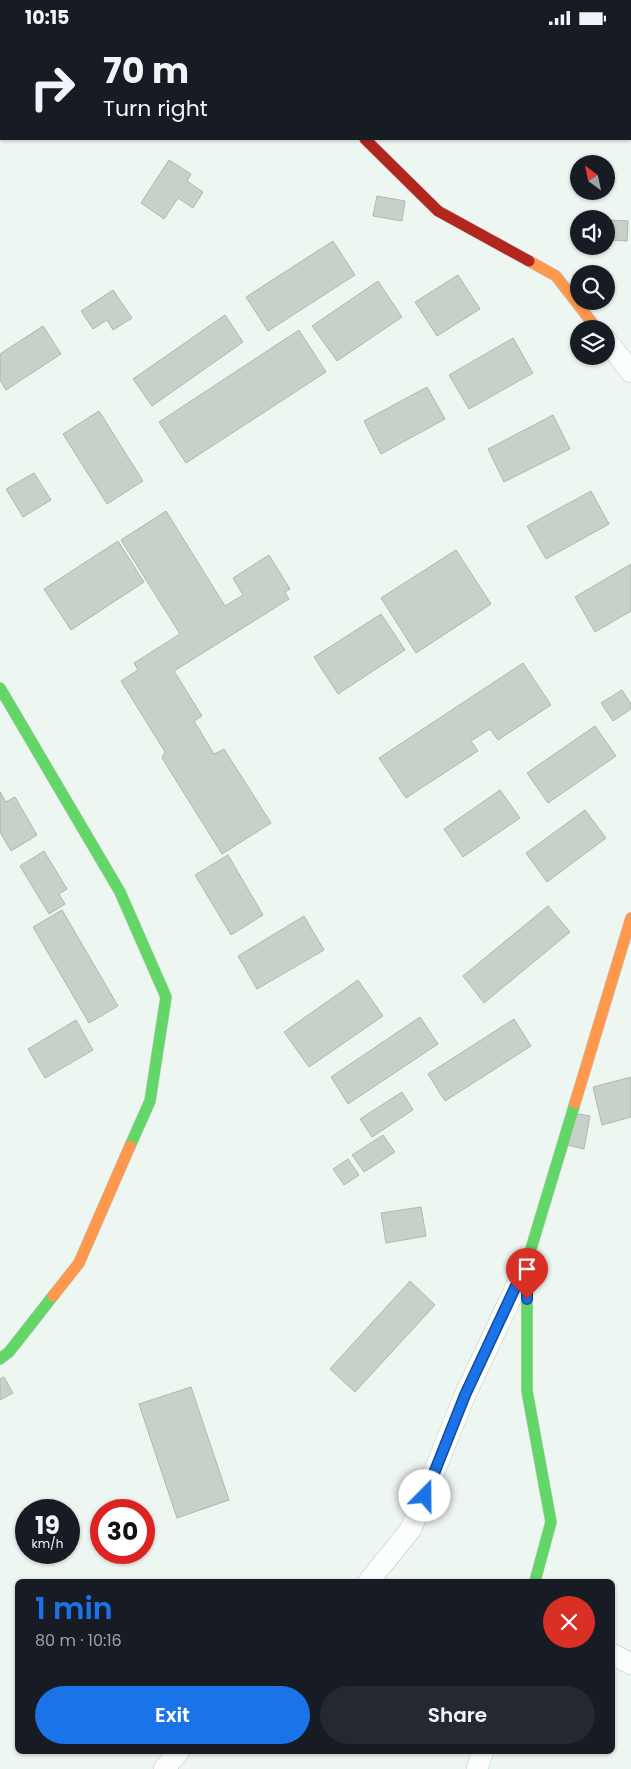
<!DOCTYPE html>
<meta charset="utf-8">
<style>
body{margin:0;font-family:Poppins,sans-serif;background:#242831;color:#f1f3f6;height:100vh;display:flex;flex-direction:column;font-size:19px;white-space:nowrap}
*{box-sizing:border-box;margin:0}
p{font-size:16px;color:#9ea1a6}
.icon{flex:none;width:28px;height:28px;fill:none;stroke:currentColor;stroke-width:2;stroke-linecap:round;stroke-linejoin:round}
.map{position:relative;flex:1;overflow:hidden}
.details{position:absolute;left:15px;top:1544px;width:600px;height:175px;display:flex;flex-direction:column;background:#171b24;border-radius:8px;box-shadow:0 1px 4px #0004}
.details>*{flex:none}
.hud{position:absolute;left:0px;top:0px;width:631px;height:105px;box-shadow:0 1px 4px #0004;background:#171b24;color:#f1f3f6;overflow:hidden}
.needle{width:32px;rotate:327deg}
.buttons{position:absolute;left:570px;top:120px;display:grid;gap:10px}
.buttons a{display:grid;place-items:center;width:45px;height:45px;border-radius:50%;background:#171b24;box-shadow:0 1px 4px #0004;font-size:25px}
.speed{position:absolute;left:15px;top:1464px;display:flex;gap:10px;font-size:25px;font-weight:700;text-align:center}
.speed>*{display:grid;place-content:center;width:65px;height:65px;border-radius:50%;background:#171b24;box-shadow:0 1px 4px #0004;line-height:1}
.speed small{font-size:12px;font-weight:400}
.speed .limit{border:8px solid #d22;background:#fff;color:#111}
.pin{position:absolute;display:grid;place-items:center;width:42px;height:42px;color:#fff;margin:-51px -21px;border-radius:50% 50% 50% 0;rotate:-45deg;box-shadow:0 0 5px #0007}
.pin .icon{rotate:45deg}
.me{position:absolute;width:55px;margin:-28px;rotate:22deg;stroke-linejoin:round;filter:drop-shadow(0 0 4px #0008)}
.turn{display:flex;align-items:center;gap:18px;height:105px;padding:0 20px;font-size:22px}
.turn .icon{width:65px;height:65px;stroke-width:2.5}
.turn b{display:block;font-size:35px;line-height:42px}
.round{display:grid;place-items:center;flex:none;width:52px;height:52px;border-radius:26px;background:#242831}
.head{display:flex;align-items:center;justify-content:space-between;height:85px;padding:0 20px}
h1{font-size:30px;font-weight:600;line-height:38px;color:#1a73e8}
.cta{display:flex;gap:10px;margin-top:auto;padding:10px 20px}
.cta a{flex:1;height:58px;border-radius:30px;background:#1a73e8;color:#fff;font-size:20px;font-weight:600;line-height:58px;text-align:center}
.cta a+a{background:#242831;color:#f1f3f6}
.status{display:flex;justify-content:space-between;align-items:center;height:35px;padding:0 25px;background:#171b24;direction:ltr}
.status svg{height:14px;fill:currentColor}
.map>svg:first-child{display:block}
.building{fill:#c8d1c7;stroke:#b0b6b2}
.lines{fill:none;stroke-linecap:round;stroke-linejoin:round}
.street-casing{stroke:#c1c7c4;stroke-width:22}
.fast-casing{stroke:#c1c7c4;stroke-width:12}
.slow-casing{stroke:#c1c7c4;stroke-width:12}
.jam-casing{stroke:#c1c7c4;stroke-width:12}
.street{stroke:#fcfefd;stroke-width:21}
.fast{stroke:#63d668;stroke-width:11}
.slow{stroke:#ff974d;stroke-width:11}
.jam{stroke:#b3261e;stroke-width:11}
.route-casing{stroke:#114b97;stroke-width:12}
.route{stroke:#1a73e8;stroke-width:9}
</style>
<div class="status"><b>10:15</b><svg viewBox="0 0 49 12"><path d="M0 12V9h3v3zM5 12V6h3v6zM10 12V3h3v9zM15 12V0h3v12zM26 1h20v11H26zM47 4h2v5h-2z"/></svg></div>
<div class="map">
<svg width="631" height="1734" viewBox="0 0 631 1734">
<rect width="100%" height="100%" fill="#eef6f2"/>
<!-- building -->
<g class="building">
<polygon points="569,0 631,0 631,35 630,1"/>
<polygon points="169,125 191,139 187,146 203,157 193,173 178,163 164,184 141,168"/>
<polygon points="377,161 405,166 402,186 373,181"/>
<polygon points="611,185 628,186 627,206 609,205"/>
<polygon points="333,206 355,240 268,296 246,262"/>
<polygon points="458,240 480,274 437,301 415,267"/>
<polygon points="378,246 402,282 337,326 312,291"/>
<polygon points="113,255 132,283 113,295 107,285 93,294 81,276"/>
<polygon points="225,280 243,307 152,371 133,344"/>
<polygon points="43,291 61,319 6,355 0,345 0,319"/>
<polygon points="299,295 326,337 186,428 159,387"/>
<polygon points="513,303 533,338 469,374 449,340"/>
<polygon points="427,352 445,384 381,419 364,386"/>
<polygon points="99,376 143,446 107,469 63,399"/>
<polygon points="553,380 570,414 504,447 488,414"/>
<polygon points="34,438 51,465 23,482 6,454"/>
<polygon points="591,456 609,489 546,524 527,491"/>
<polygon points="166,476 225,571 243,560 233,543 269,520 290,554 285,557 289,564 174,636 202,681 194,686 214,719 224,714 271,788 222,819 162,723 165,717 121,646 138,635 134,628 180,599 121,505"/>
<polygon points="118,506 144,547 71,595 44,554"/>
<polygon points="456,515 491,569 416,618 381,563"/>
<polygon points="631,529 631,576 595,597 575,562"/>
<polygon points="381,579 405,615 338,659 314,622"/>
<polygon points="523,628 551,670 498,705 490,694 471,706 478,716 406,763 379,723"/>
<polygon points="622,655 631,669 631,674 613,686 601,668"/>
<polygon points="595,691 616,721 548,768 527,738"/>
<polygon points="500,755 520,783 463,822 444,794"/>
<polygon points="0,757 6,767 15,762 37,800 11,816 0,797"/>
<polygon points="585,775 606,803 547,847 526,818"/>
<polygon points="44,816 67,854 59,859 65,869 49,879 20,831"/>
<polygon points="228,820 263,880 231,900 195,840"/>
<polygon points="548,871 570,897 484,968 463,941"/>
<polygon points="62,875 118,971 89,988 33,892"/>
<polygon points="304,881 324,915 257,954 238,921"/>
<polygon points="358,945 383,981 309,1032 284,997"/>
<polygon points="420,982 438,1009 348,1069 331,1042"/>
<polygon points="514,984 531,1011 445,1066 428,1039"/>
<polygon points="76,985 93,1015 45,1043 28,1014"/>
<polygon points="631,1042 631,1082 602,1090 593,1052"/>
<polygon points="402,1057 413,1075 372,1102 360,1084"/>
<polygon points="573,1078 590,1081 584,1114 567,1110"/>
<polygon points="383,1100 395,1117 364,1137 352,1120"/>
<polygon points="348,1124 359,1140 344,1150 333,1134"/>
<polygon points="421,1172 426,1201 386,1208 381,1178"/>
<polygon points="410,1246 435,1270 355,1357 330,1334"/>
<polygon points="4,1342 13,1358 0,1365 0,1344"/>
<polygon points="191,1352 229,1465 177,1483 139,1369"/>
</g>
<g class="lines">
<defs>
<g id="street">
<polyline points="284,0 285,1"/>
<polyline points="210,1 212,0"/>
<polyline points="0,85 1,84"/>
<polyline points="606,305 631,337"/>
<polyline points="369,1546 411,1494 465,1360 526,1231"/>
<polyline points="612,1619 631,1629"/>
<polyline points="164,1734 179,1716"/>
<polyline points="477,1734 483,1716"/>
</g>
<g id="fast">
<polyline points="0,653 120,857 166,962 150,1066 130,1111"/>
<polyline points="0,1324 9,1317 53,1261"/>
<polyline points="535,1546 551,1487 527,1356 527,1227 575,1068"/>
</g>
<g id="slow">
<polyline points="529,226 556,241 597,294"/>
<polyline points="575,1068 631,883"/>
<polyline points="53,1261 79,1228 130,1111"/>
</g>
<polyline id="jam" points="365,104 438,176 529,226"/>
</defs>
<!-- street casing -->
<use href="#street" class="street-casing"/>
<!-- fast casing -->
<use href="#fast" class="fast-casing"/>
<!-- slow casing -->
<use href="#slow" class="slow-casing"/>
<!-- jam casing -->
<use href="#jam" class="jam-casing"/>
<!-- street -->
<use href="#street" class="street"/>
<!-- fast -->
<use href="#fast" class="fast"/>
<!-- slow -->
<use href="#slow" class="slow"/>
<!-- jam -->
<use href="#jam" class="jam"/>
</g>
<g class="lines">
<defs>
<polyline id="route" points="425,1461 465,1360 527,1227 527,1264"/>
</defs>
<!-- route casing -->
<use href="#route" class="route-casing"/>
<!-- route -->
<use href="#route" class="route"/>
</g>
</svg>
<div class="buttons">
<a><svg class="needle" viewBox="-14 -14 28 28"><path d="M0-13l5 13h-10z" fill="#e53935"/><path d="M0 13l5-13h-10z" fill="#9ea1a6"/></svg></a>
<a><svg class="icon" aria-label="sound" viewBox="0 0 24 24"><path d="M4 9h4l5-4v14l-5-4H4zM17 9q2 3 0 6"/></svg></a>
<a><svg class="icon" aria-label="search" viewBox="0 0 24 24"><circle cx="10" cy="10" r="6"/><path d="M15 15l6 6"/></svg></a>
<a><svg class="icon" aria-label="layers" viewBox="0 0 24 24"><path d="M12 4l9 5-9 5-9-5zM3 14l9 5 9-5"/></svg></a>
</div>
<div class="speed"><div>19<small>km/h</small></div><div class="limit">30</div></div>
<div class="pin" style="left:527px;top:1264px;background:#d93025"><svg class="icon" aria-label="arrive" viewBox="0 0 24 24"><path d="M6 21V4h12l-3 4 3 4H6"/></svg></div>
<svg class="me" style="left:425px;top:1461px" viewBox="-20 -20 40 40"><circle r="19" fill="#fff"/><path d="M0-13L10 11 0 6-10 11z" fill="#1a73e8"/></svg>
<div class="hud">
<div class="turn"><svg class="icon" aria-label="right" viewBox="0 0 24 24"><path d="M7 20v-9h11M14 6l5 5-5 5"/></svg><div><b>70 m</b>Turn right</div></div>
</div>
<section class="details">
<div class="head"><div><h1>1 min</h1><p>80 m · 10:16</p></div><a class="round" style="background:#d93025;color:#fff"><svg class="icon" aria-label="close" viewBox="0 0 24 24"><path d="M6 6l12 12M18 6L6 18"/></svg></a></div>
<div class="cta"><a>Exit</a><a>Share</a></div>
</section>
</div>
